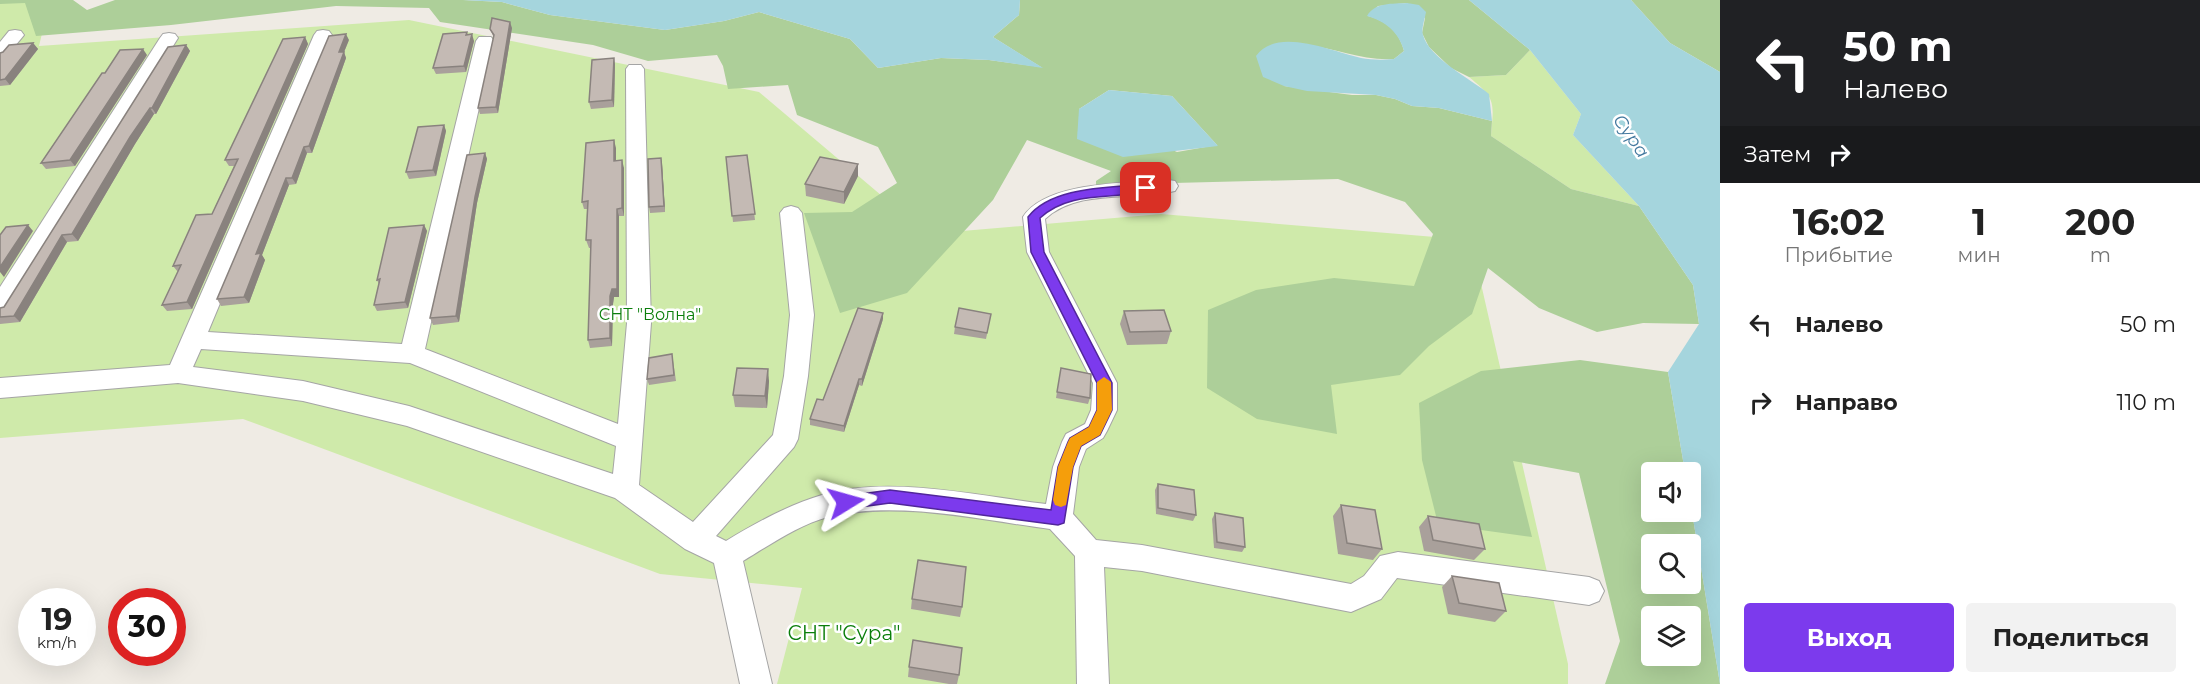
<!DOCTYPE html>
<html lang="ru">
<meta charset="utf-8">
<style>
body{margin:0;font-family:Montserrat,sans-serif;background:#f2f2f2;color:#222;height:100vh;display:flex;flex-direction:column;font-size:22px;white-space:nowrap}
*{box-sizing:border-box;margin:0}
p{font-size:20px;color:#767676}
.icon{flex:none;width:33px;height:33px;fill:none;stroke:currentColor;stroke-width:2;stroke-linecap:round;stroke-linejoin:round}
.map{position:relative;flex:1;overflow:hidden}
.sheet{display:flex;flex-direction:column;background:#fff;width:480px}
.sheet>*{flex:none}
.guide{background:#202124;color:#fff;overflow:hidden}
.tools{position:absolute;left:1641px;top:462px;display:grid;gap:12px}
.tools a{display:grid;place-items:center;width:60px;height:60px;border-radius:6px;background:#fff;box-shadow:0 6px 24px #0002;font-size:30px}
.speed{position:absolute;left:18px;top:588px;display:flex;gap:12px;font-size:30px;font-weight:700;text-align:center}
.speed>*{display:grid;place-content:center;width:78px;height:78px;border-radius:50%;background:#fff;box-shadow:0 6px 24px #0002;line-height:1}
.speed small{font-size:15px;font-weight:400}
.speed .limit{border:9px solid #d22;background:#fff;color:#111}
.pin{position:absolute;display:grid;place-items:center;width:51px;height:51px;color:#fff;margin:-26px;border-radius:12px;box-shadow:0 3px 9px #0006}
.me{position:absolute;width:66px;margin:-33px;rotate:82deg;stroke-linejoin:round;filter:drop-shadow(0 0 4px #0008)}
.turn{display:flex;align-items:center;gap:21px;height:126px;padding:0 24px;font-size:27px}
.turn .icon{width:78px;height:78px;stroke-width:2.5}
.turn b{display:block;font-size:42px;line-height:51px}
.then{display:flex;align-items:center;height:57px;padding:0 24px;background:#0003;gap:12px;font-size:22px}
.eta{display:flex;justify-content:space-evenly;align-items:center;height:102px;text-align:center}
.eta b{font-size:36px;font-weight:700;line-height:42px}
.action{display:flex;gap:12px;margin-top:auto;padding:12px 24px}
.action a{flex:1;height:69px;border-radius:6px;background:#7c3aed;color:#fff;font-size:24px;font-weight:700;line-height:69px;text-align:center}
.action a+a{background:#f2f2f2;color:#222}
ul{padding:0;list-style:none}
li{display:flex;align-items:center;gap:18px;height:78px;padding:0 24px}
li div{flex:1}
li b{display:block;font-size:22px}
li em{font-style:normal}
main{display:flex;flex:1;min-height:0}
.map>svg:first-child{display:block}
.grass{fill:#cfeaaa}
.forest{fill:#adcf99;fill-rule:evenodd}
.water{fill:#a5d5dd}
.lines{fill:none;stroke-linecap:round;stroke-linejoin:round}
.street-casing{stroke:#a5a5a5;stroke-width:2}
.street{fill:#fff;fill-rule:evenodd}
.wall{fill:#a9a09b}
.shaded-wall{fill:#89827e}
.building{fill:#c4bab4;stroke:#89827e;stroke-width:1.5}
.route{fill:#7c3aed;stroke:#51269a;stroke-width:1.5}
.slow{fill:#f59e0b}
.labels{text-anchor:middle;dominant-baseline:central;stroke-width:5;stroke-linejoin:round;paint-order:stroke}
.park-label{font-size:16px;fill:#0b7e0b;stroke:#fff}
.water-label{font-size:18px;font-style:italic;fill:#44799f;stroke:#fff}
.near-park-label{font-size:20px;fill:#0b7e0b;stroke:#fff}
</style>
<main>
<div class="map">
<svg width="1720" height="684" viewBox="0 0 1720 684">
<rect width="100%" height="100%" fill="#efebe4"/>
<!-- grass -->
<g class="grass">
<polygon points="0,0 50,0 39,46 409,20 759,92 927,234 1161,214 1471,240 1568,664 1568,684 777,684 802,588 660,574 243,419 0,438"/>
<path d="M1530 50 1581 114 1573 135 1639 206 1571 189 1491 136C1494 101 1496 99 1469 77L1506 75Z"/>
</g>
<!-- forest -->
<g class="forest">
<path d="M0 0H73L87 10 115 0H463L502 2 550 15 665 30 724 21 759 12 850 39 878 68 941 58 989 60 1041 67 993 37 1019 15 1020 0H1469L1530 50 1506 75 1469 77 1451 68 1429 47 1422 33 1425 18 1407 3 1378 6 1368 16C1386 21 1399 31 1404 51L1394 59C1363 61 1336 48 1306 45L1284 86 1352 95H1376L1395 99 1412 106 1439 108 1492 121 1491 136 1571 189 1639 206 1693 285 1699 324 1643 323 1597 332 1539 308 1488 268 1472 314 1429 346 1400 375 1331 385 1337 434 1257 419 1207 388 1208 310 1256 290 1334 278 1414 286 1433 234 1405 202 1338 179 1134 184 1096 193V181L1111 171 1027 140 993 200 907 293 840 313 804 213 852 212 897 183 878 147 797 115 788 85 728 89 723 66 717 55 648 61 593 45 440 22 429 8 336 6 171 25 36 36 25 3 0 4ZM1109 90 1172 96 1217 145 1177 152 1079 109Z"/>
<polygon points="1631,0 1720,0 1720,72 1670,43"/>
<path d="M1580 360 1668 372 1685 472H1652V512H1690L1691 506 1720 684H1605L1620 641 1579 473 1513 461 1532 537 1438 524 1422 460 1419 403 1481 371ZM1652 544H1690V584H1652ZM1652 616H1690V656H1652Z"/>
</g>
<!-- water -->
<g class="water">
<polygon points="463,0 1020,0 1019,15 993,37 1043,68 989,60 941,58 878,68 850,39 759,12 724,21 665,30 550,15 502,2"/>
<polygon points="1469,0 1631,0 1670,43 1720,72 1720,684 1691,506 1690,472 1685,472 1668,372 1699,324 1693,285 1639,206 1573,135 1581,114 1530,50"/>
<path d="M1407 3 1419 5 1426 12C1425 18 1421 30 1423 35 1429 58 1471 79 1489 94L1492 121 1439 108 1412 106 1395 99 1376 95 1307 91 1284 86 1263 77 1256 56C1277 26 1333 52 1361 58 1372 60 1383 60 1394 59L1404 51C1399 32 1385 21 1367 16 1375 2 1392 4 1407 3Z"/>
<polygon points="1109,90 1172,96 1218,146 1123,157 1077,139 1079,109"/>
</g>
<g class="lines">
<defs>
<g id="street">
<polygon points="15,30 21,31 24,35 6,57 0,58 0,42 9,31"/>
<path d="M323 30 329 31 332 35 208 332 402 344 476 41 479 37H491L494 41 425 349 618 424 627 323 626 69 629 65H641L644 69 651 323 639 485 693 522 773 435 784 376 790 315 780 213 784 208 791 206 798 208 802 213 814 315 808 376 798 439 794 447 716 536 726 541C756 523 788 505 822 495 888 475 978 496 1046 504L1053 467 1062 442 1066 434 1085 424 1091 410 1093 383 1027 252 1023 217C1046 181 1129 183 1168 180L1175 181 1178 186 1175 191C1134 201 1078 188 1045 219L1049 252 1117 383V410L1107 431 1103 438 1086 449 1079 467 1073 514 1096 540 1142 545 1351 584 1364 576 1380 556 1398 552 1589 577 1599 581 1604 591 1599 601 1589 605 1397 578 1381 599 1351 612 1142 571 1104 567 1109 684H1077L1075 556 1050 529C980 520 897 500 828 517 800 524 768 546 743 561L772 684H740L714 563 685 549 615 498 407 426 303 401 178 383 0 398V378L170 365 314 35 317 31ZM201 349 410 363 616 446 613 474 409 406 303 381 193 367Z"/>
<polygon points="169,33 175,34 178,38 8,312 0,314 0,287 160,38 163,34"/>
</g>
</defs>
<!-- street casing -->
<use href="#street" class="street-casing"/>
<!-- street -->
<use href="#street" class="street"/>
</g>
<!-- wall -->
<g class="wall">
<polygon points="512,28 498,113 480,114 478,108 494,38 490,29"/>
<polygon points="467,32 468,35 474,41 466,72 436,74 433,68"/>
<polygon points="305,37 308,44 192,309 167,311 162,305 178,272 173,266 212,214 234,166 229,166 225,160"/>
<polygon points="349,40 344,52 346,58 312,153 307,153 296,184 289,185 262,255 265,260 249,303 221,306 217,299"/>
<polygon points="33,43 38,49 10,85 0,86 0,53"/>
<polygon points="186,45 190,51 156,114 154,114 135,144 78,241 67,242 20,322 0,324 0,308 4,307"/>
<polygon points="147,55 75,166 46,169 41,163"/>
<polygon points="615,64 614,107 591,109 589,102"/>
<polygon points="444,125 446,131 436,176 409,179 406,172"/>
<polygon points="616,148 616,161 624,168 624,216 619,216 619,297 614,297 613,304 612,346 590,348 588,340 591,248 589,248 586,240 587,209 584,209 582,202"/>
<polygon points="485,153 487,159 477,203 459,322 433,325 430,318"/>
<polygon points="747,155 755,220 733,222 726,157"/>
<polygon points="662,164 665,212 650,213 649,207"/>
<polygon points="858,176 844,204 806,196 805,184"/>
<polygon points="424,225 427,231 408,308 377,311 374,305 379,284 377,280"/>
<polygon points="1124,311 1171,331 1167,344 1127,345 1120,324"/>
<polygon points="991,314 986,339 954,334 955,327"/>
<polygon points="883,319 862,386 859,385 844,432 810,425 810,419 823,400"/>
<polygon points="672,354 676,381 649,385 647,379"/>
<polygon points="1061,368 1090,398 1088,404 1056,398"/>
<polygon points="769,381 767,408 735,407 733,395"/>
<polygon points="1158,484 1196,515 1193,521 1156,514 1155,490"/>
<polygon points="1341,505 1382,549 1373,560 1338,554 1333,516"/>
<polygon points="1215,513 1245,547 1242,552 1214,548 1212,519"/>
<polygon points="1428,516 1485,549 1474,560 1424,551 1419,527"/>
<polygon points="1452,576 1506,611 1495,622 1448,614 1442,587"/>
<polygon points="912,599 962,607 960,617 911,609"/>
<polygon points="909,667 959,675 957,684 949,684 908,677"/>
</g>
<!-- shaded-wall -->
<g class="shaded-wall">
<polygon points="510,22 512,28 498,113 496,107"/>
<polygon points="346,34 349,40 344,52 346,58 312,153 309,146 339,52"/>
<polygon points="472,34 474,41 466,72 464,66"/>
<polygon points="305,37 308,44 192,309 187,302"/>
<polygon points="33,43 38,49 10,85 5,79"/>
<polygon points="186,45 190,51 156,114 152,108"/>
<polygon points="143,49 147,55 75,166 70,160"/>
<polygon points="614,58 615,64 614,107 612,100"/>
<polygon points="150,108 154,114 135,144 78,241 72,234 130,137"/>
<polygon points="444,125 446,131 436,176 433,170"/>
<polygon points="614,140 616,148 616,169 614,161"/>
<polygon points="304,147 307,153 296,184 292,178"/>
<polygon points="485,153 487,159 477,203 459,322 456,316 475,197"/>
<polygon points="661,158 662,164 665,212 664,206"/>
<polygon points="622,160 624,168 624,216 622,208"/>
<polygon points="858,164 858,176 844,204 844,192"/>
<polygon points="286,178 289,185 262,255 265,260 249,303 244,297 256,254"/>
<polygon points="617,209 619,216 619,297 614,297 613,304 612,346 610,338 610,296"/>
<polygon points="28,225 33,231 4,277 0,272 0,267"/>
<polygon points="424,225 427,231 408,308 405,302"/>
<polygon points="62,235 67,242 20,322 14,316"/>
<polygon points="883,313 883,319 862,386 862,379"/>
<polygon points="768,369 769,381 767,408 765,396"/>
<polygon points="859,379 859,385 844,432 844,426"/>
</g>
<!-- building -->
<g class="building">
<polygon points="492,18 510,22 496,107 478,108 494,35 490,29"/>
<polygon points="467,32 466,35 472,34 464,66 433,68 443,34"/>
<polygon points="346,34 339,52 344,52 309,146 304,147 292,178 286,178 256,254 261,253 244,297 217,299 329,36"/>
<polygon points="305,37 187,302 162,305 181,265 173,266 196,215 212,214 238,159 225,160 283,39"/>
<polygon points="33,43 5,79 0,80 0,53 3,52 9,45"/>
<polygon points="186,45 152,108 150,108 130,137 72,234 62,235 14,316 0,317 0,308 4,307 168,47"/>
<polygon points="143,49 70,160 41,163 102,73 105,73 120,50"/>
<polygon points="614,58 612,100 589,102 592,60"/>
<polygon points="444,125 433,170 406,172 418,127"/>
<polygon points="614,140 614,161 622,160 622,208 617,209 617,289 612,289 610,296 610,338 588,340 591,240 586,240 588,201 582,202 586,143"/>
<polygon points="485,153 475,197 456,316 430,318 467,155"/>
<polygon points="747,155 755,214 732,216 726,157"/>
<polygon points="820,157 858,164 844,192 805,184"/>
<polygon points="661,158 664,206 649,207 648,159"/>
<polygon points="28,225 0,267 0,235 6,227"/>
<polygon points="424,225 405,302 374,305 380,279 377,280 389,228"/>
<polygon points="858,308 883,313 862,379 859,379 844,426 810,419 817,399 823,400"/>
<polygon points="959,308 991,314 987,333 955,327"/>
<polygon points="1164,310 1171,331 1130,332 1124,311"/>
<polygon points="672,354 674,375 647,379 649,358"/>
<polygon points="737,368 768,369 765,396 733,395"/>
<polygon points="1061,368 1091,374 1090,398 1057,392"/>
<polygon points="1158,484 1194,490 1196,515 1158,508"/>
<polygon points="1341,505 1375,510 1382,549 1347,543"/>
<polygon points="1215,513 1243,518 1245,547 1217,542"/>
<polygon points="1428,516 1479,524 1485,549 1433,540"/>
<polygon points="918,560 966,567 962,607 912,599"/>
<polygon points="1452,576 1499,583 1506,611 1459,603"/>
<polygon points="913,640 962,648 959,675 909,667"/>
</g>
<!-- route -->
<path class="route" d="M1146 184 1152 188 1150 191C1112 200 1071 190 1040 218L1044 252 1112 383V410L1100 435 1081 446 1073 467 1064 523 1058 525 890 503 846 509 841 507 839 502 841 498 846 496 890 490 1051 510 1058 467 1068 442 1070 438 1089 427 1097 410V383L1031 252 1028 217C1052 186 1110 188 1146 184Z"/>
<!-- slow -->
<polygon class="slow" points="1104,377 1111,382 1112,410 1100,435 1081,446 1073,467 1066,505 1061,507 1055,505 1053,500 1058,467 1068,442 1070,438 1089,427 1097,410 1097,382"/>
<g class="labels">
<!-- park labels -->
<g class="park-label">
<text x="650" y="314">СНТ "Волна"</text>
</g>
<!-- water labels -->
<g class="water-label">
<text transform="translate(1631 136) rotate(55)">Сура</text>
</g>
<!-- near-park labels -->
<g class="near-park-label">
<text x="844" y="633">СНТ "Сура"</text>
</g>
</g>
</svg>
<div class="tools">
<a><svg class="icon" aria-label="sound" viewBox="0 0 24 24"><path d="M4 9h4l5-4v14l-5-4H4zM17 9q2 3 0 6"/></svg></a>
<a><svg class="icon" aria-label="search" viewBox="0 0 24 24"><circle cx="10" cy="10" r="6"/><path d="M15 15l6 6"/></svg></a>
<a><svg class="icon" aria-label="layers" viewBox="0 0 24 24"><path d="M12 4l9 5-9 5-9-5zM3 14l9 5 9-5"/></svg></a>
</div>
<div class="speed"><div>19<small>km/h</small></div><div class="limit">30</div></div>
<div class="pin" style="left:1146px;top:188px;background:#d93025"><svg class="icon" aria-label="arrive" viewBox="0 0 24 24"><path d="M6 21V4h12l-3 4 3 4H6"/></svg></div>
<svg class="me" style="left:846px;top:502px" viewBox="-20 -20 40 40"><path d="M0-17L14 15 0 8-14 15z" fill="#7c3aed" stroke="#fff" stroke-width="4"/></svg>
</div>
<section class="sheet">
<div class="guide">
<div class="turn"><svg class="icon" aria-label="left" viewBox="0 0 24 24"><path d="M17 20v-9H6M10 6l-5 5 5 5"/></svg><div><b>50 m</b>Налево</div></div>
<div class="then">Затем<svg class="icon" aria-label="right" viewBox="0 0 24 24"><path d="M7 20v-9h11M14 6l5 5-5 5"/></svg></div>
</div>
<div class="eta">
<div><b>16:02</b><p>Прибытие</p></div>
<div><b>1</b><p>мин</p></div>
<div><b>200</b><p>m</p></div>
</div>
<ul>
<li><svg class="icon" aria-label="left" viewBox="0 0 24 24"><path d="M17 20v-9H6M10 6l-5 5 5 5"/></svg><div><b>Налево</b></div><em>50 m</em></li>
<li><svg class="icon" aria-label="right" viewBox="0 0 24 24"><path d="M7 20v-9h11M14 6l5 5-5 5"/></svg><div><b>Направо</b></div><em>110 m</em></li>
</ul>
<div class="action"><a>Выход</a><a>Поделиться</a></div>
</section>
</main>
